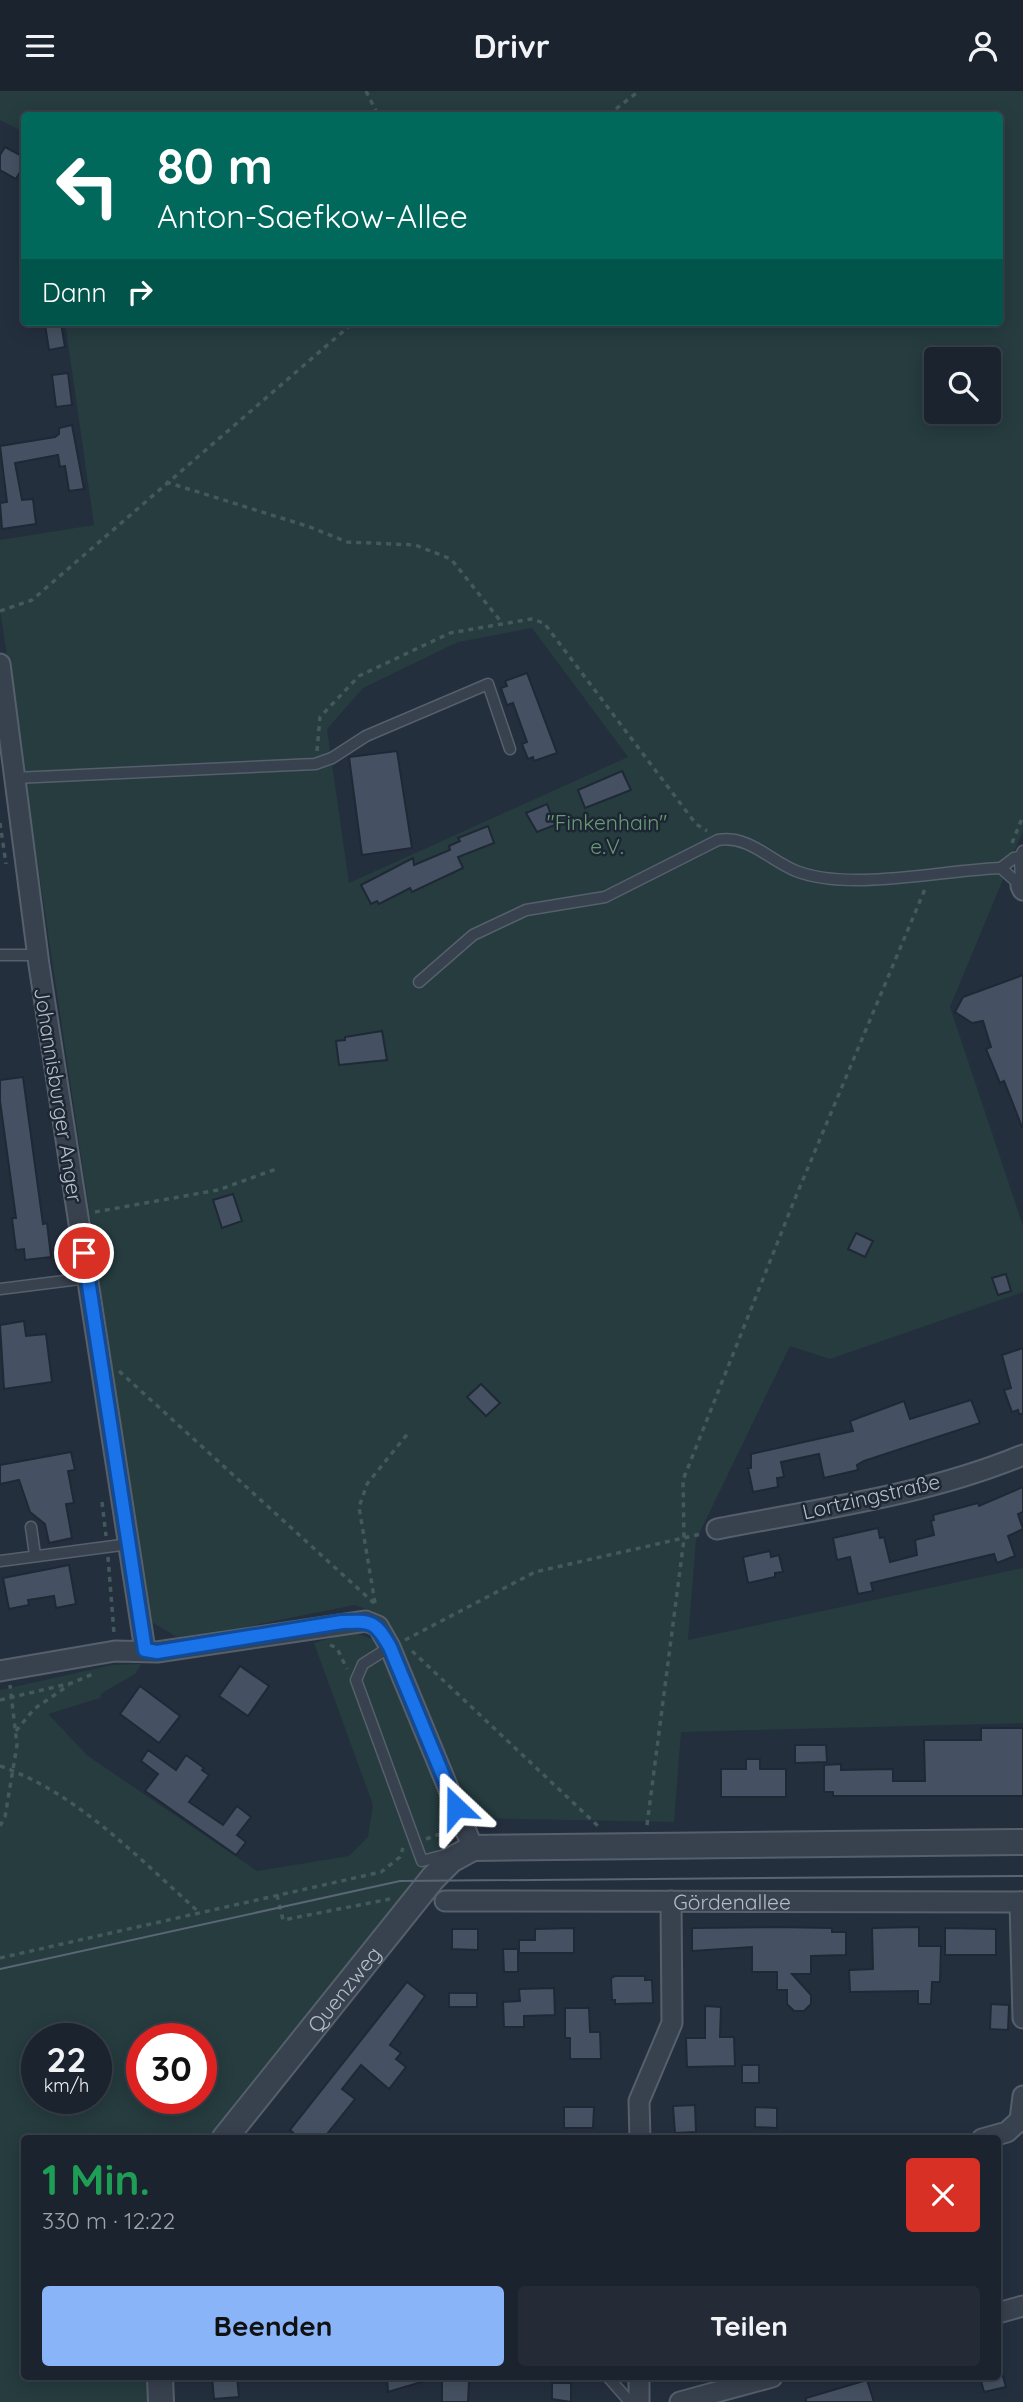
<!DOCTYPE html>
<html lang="de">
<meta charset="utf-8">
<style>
body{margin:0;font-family:Quicksand,sans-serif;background:#242b36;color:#f1f3f6;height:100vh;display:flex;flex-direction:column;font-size:26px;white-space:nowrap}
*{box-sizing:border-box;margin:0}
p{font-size:23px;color:#a0a4aa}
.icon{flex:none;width:38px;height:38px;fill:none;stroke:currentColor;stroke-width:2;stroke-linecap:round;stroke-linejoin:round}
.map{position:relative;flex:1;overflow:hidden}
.details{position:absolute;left:21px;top:2044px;width:980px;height:245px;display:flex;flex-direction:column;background:#1b232e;border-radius:7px;box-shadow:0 4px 18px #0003,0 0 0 2px #39404a}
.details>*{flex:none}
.hud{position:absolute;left:21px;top:21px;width:982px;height:214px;border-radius:7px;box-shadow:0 4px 18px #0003,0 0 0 2px #39404a;background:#00695c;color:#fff;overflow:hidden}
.tools{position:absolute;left:924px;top:256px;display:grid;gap:14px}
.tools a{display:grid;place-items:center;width:77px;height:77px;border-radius:7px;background:#1b232e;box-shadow:0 4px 18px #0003,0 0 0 2px #39404a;font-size:35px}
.speed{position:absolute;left:21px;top:1932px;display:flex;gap:14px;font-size:35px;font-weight:700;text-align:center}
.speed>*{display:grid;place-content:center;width:91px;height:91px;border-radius:50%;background:#1b232e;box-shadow:0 4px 18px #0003,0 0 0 2px #39404a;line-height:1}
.speed small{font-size:18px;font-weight:400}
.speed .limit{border:10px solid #d22;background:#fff;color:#111}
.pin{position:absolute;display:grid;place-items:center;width:60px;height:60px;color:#fff;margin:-30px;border:4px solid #fff;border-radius:50%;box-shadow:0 2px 7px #0007}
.me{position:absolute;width:77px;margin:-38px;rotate:337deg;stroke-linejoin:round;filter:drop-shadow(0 0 5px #0008)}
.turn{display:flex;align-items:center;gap:24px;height:147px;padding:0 21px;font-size:32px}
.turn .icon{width:91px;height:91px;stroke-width:2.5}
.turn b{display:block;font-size:49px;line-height:60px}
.then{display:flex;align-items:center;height:66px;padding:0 21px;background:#0003;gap:14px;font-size:26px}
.round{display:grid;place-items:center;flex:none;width:74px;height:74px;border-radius:7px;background:#242b36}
.overview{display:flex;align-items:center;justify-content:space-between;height:119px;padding:0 21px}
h1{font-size:42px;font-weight:700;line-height:52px;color:#1e9e55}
.action{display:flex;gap:14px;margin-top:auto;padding:14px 21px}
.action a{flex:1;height:80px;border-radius:7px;background:#8ab4f8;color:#111;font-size:28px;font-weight:700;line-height:80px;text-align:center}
.action a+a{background:#242b36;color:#f1f3f6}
header{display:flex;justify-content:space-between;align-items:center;height:91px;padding:0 21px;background:#1b232e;font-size:32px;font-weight:700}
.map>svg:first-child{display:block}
.green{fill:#263c3f;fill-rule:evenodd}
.building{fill:#455162;stroke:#1f2835;stroke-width:2}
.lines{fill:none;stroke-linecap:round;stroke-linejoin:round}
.service-casing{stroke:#565f6c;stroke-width:13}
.minor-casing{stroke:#565f6c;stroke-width:23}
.tertiary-casing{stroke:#565f6c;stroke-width:28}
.path{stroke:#44595c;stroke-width:3.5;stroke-dasharray:5 5;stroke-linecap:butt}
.service{stroke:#38414e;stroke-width:10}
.minor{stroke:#38414e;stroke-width:19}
.tertiary{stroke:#38414e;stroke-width:24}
.tram{stroke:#5a6575;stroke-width:2}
.route-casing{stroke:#114b97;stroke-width:18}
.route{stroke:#1a73e8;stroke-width:12}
.labels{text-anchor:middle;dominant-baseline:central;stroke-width:5;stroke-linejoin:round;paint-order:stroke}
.park-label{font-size:21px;fill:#6b9a76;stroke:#1d2633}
.street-label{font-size:21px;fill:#b4bcc9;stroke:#1d2633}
</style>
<header><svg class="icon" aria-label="menu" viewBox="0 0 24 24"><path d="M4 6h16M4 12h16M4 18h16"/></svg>Drivr<svg class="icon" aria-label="person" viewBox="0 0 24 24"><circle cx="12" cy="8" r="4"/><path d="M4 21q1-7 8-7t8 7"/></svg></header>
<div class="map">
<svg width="1023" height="2311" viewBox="0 0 1023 2311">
<rect width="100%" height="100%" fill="#242f3e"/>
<!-- green -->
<g class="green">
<path d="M0 0H1023V740L950 916 1023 1135V1201L830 1268 790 1255 696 1449 688 1549 1023 1477V1632L681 1641 674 1731 474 1727 395 1545 373 1520 354 1514 241 1537 177 1546 150 1530 0 518V449L94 434 65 231H999V24H24V41L0 29ZM936 268H989V320H936ZM532 537 628 666 349 792 327 638 363 597 458 551Z"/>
<path d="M352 1541 375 1549 452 1733 450 1744 409 1804 212 2047 24 2048V2286H152L154 2311H0V1599L112 1574 141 1573 135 1583 102 1602 100 1607 48 1623 88 1665 257 1780 349 1765 368 1746 373 1714 314 1552ZM37 1948H96V2007H37ZM142 1948H201V2007H142Z"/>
</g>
<!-- building -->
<g class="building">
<polygon points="5,56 24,66 24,74 16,88 0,79 0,64"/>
<polygon points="61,232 65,256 49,259 45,234"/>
<polygon points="68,282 72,314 56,316 52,284"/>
<polygon points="72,334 84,398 69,400 65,375 60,376 58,364 15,372 22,409 33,408 36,433 2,438 0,412 7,411 0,355 55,346 59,343 59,337"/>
<polygon points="527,582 557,662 534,670 533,666 528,668 522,653 527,651 513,612 507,614 501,597 507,595 505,590"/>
<polygon points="397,660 412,757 362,764 349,666"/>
<polygon points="622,680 631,699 585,717 578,699"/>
<polygon points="547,713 555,734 537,741 526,722"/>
<polygon points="488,735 494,752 458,766 463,777 412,801 410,797 379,813 377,810 371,813 361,794 413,767 414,774 450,759 449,755 460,750 458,747"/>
<polygon points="1023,884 1023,1035 1022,1036 1004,990 1000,992 986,958 991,956 983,930 972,932 955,921 963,906"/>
<polygon points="382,940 387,969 339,974 336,950 345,949 345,946"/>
<polygon points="23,986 43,1133 47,1132 51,1166 25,1169 24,1158 16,1159 12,1127 16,1127 0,1010 0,989"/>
<polygon points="233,1103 242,1130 222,1137 213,1109"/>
<polygon points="856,1142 873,1150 865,1166 848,1158"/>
<polygon points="1006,1183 1011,1200 998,1204 992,1187"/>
<polygon points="24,1230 26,1245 46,1243 52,1291 4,1298 0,1234"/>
<polygon points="1023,1257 1023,1323 1019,1323 1018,1319 1012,1321 1004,1299 1011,1297 1002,1264"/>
<polygon points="481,1293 500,1312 486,1325 467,1306"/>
<polygon points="971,1309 980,1332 864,1370 857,1374 858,1379 824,1387 819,1363 781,1371 784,1386 777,1387 778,1396 753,1401 748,1377 751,1377 751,1363 853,1340 850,1330 904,1310 910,1328"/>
<polygon points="71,1361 75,1379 68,1380 74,1412 66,1413 72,1447 49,1452 45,1433 30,1421 19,1389 0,1393 0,1374"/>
<polygon points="1023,1396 1023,1421 1018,1423 1023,1438 1008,1445 1015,1465 997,1472 994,1463 871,1492 873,1500 858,1503 850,1466 837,1469 833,1447 878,1437 880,1447 884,1446 890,1471 917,1464 915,1449 934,1444 931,1430 934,1429 933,1424 978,1412 979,1415"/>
<polygon points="770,1460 771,1466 779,1464 783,1481 775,1482 775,1486 748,1492 743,1466"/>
<polygon points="69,1474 76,1513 56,1517 54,1505 28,1509 29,1514 9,1518 3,1487"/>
<polygon points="240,1575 269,1595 248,1625 219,1605"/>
<polygon points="140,1595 180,1625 159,1652 120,1623"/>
<polygon points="981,1637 1023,1637 1023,1705 833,1705 833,1701 824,1701 824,1674 841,1673 841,1679 893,1678 893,1690 925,1690 924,1649 981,1649"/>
<polygon points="795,1654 826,1654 827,1671 795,1672"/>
<polygon points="148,1659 176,1679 186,1664 204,1677 202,1679 209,1684 189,1711 223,1734 237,1715 251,1726 237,1744 246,1751 236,1764 145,1700 158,1683 141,1670"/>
<polygon points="746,1668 760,1668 760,1678 786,1678 786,1706 721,1706 721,1678 746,1678"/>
<polygon points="776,1836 832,1837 832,1841 846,1841 846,1864 811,1865 811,1883 792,1883 811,1904 811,1913 804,1920 794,1920 787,1913 787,1899 777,1899 777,1881 752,1881 752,1856 692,1860 692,1837"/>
<polygon points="919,1836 919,1855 941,1855 940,1891 932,1891 931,1913 918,1913 918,1900 850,1901 849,1879 873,1878 872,1837"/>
<polygon points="574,1837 574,1862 519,1862 519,1849 535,1849 535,1838"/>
<polygon points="945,1837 996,1838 996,1864 945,1864"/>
<polygon points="452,1838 478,1838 478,1859 452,1858"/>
<polygon points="503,1858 518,1858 518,1881 504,1881"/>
<polygon points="615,1885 645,1885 645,1889 652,1889 653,1912 615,1913 615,1909 612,1909 611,1887"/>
<polygon points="407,1891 425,1905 390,1954 401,1962 396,1968 406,1976 389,1998 361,1974 342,1998 355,2008 323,2048 300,2048 290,2039"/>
<polygon points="554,1897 555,1924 524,1925 524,1936 504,1936 503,1911 520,1910 519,1898"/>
<rect x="449" y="1902" width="28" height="14"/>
<polygon points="991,1913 1009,1914 1008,1939 990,1938"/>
<polygon points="705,1915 721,1916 720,1946 734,1946 735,1975 687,1976 686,1947 705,1947"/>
<polygon points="565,1917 589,1917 590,1941 600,1941 601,1968 570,1968 570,1947 565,1947"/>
<rect x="742" y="1974" width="17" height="18"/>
<polygon points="695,2014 696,2041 675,2042 673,2015"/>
<polygon points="564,2016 594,2016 593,2037 564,2037"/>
<polygon points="755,2016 777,2017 777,2037 755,2036"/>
<polygon points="1002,2282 1006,2296 984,2301 980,2286 998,2286"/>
<polygon points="212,2286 237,2286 239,2306 214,2308"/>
<polygon points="387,2286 428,2286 428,2289 388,2301"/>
<polygon points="442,2286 464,2286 464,2290 469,2290 468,2311 442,2311"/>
<polygon points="867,2289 874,2311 806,2311 806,2307"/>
<polygon points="552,2292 571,2292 571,2311 552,2308"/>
</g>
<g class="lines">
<defs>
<g id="service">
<polyline points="15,687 315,673 332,667 366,645 488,593 510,658"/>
<polyline points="1001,777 1014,767 1020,766"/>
<polyline points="1021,795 1020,766 1023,760"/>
<polyline points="0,864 38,864"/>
<path d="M419 891 473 844 526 819 605 806 718 749C749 744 769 769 796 780 850 801 942 779 1001 777L1021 795"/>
<polyline points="0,1198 88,1187"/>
<polyline points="31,1436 35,1464"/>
<polyline points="0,1470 129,1453"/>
<polyline points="390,1556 363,1573 356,1589 422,1770 449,1763"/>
<polyline points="608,2286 630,2311"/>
</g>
<g id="minor">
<polyline points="0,573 39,874 145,1559"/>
<polyline points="1021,795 1023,799"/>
<path d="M717 1438C819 1418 927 1404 1023 1364"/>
<polyline points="0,1580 115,1560 157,1561 366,1530 378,1535 390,1556 473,1757"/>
<path id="s1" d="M445 1810 1023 1811"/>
<polyline points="1020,1811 1023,1927"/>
<polyline points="640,2048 639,2010 672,1932 671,1810"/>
<polyline points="982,2048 1007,2041 1020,2029 1023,2005"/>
<polyline points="998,2222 1023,2215"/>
<polyline points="639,2311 639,2286"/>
<polyline points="680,2311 772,2286"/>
</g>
<g id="tertiary">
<path id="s2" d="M224 2048 433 1787 451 1769 473 1757 1023 1751"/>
<polyline points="160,2286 161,2311"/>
</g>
</defs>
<!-- service casing -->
<use href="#service" class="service-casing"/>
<!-- minor casing -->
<use href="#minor" class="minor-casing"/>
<!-- tertiary casing -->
<use href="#tertiary" class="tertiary-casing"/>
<!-- path -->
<g class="path">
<polyline points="366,0 378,24"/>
<polyline points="608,24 639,0"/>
<polyline points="166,391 310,436 347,451 415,454 451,468 502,532"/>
<polyline points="0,520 32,509 354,231"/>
<polyline points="317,660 320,626 359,585 450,542 531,528 544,532 696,733 707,740"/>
<polyline points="0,732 6,773"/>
<polyline points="1012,752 1023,725"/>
<polyline points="95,1121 218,1099 279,1077"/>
<polyline points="119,1280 375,1513"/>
<polyline points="102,1411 106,1445"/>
<polyline points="108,1466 114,1542"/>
<polyline points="375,1512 359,1416 367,1393 409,1341"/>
<polyline points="405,1549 535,1481 701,1443"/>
<polyline points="330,1554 337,1557 347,1578"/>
<polyline points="412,1560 598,1735"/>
<polyline points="0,1609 72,1592 93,1583"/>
<polyline points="16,1640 34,1618 69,1594"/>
<path d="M0 1675C78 1702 139 1768 200 1822"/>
<polyline points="647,1734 684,1448 683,1389 794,1110 925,798"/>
<polyline points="0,1735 5,1726 17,1654 10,1594"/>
<polyline points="426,1748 448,1740"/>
<polyline points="277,1804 283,1829 390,1808"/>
<polyline points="0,1867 381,1781 400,1766 403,1757"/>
</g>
<!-- service -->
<use href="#service" class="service"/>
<!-- minor -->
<use href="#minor" class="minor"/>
<!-- tertiary -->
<use href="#tertiary" class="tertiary"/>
<!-- tram -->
<polyline class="tram" points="0,1878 400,1790 1023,1785"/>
</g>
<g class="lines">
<defs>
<path id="route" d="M84 1162 145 1559 157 1561 342 1531C372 1530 375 1530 390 1556L456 1716"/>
</defs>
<!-- route casing -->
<use href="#route" class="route-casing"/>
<!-- route -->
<use href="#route" class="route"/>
</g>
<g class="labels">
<!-- park labels -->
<g class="park-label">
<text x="607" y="731">"Finkenhain"<tspan x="607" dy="24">e.V.</tspan></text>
</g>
<!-- street labels -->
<g class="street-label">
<text transform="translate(59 1004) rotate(81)">Johannisburger Anger</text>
<text transform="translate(871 1405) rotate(-13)">Lortzingstraße</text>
<text stroke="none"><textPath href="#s1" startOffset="287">Gördenallee</textPath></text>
<text stroke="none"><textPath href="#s2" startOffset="192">Quenzweg</textPath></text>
</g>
</g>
</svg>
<div class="tools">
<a><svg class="icon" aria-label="search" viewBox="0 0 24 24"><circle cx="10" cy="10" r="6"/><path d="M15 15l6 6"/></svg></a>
</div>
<div class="speed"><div>22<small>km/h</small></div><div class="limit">30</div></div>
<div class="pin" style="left:84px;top:1162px;background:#d93025"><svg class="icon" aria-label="arrive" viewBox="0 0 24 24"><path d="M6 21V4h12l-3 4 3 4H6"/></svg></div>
<svg class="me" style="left:456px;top:1716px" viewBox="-20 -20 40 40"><path d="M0-17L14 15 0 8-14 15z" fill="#1a73e8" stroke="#fff" stroke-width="4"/></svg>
<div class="hud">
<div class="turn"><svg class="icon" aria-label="left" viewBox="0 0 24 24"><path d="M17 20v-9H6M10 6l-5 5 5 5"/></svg><div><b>80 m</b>Anton-Saefkow-Allee</div></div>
<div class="then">Dann<svg class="icon" aria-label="right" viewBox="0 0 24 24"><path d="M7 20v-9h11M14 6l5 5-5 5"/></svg></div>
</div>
<section class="details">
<div class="overview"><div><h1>1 Min.</h1><p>330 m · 12:22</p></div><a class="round" style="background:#d93025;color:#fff"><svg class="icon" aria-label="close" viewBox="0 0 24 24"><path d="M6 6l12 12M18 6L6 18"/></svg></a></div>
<div class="action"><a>Beenden</a><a>Teilen</a></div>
</section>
</div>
